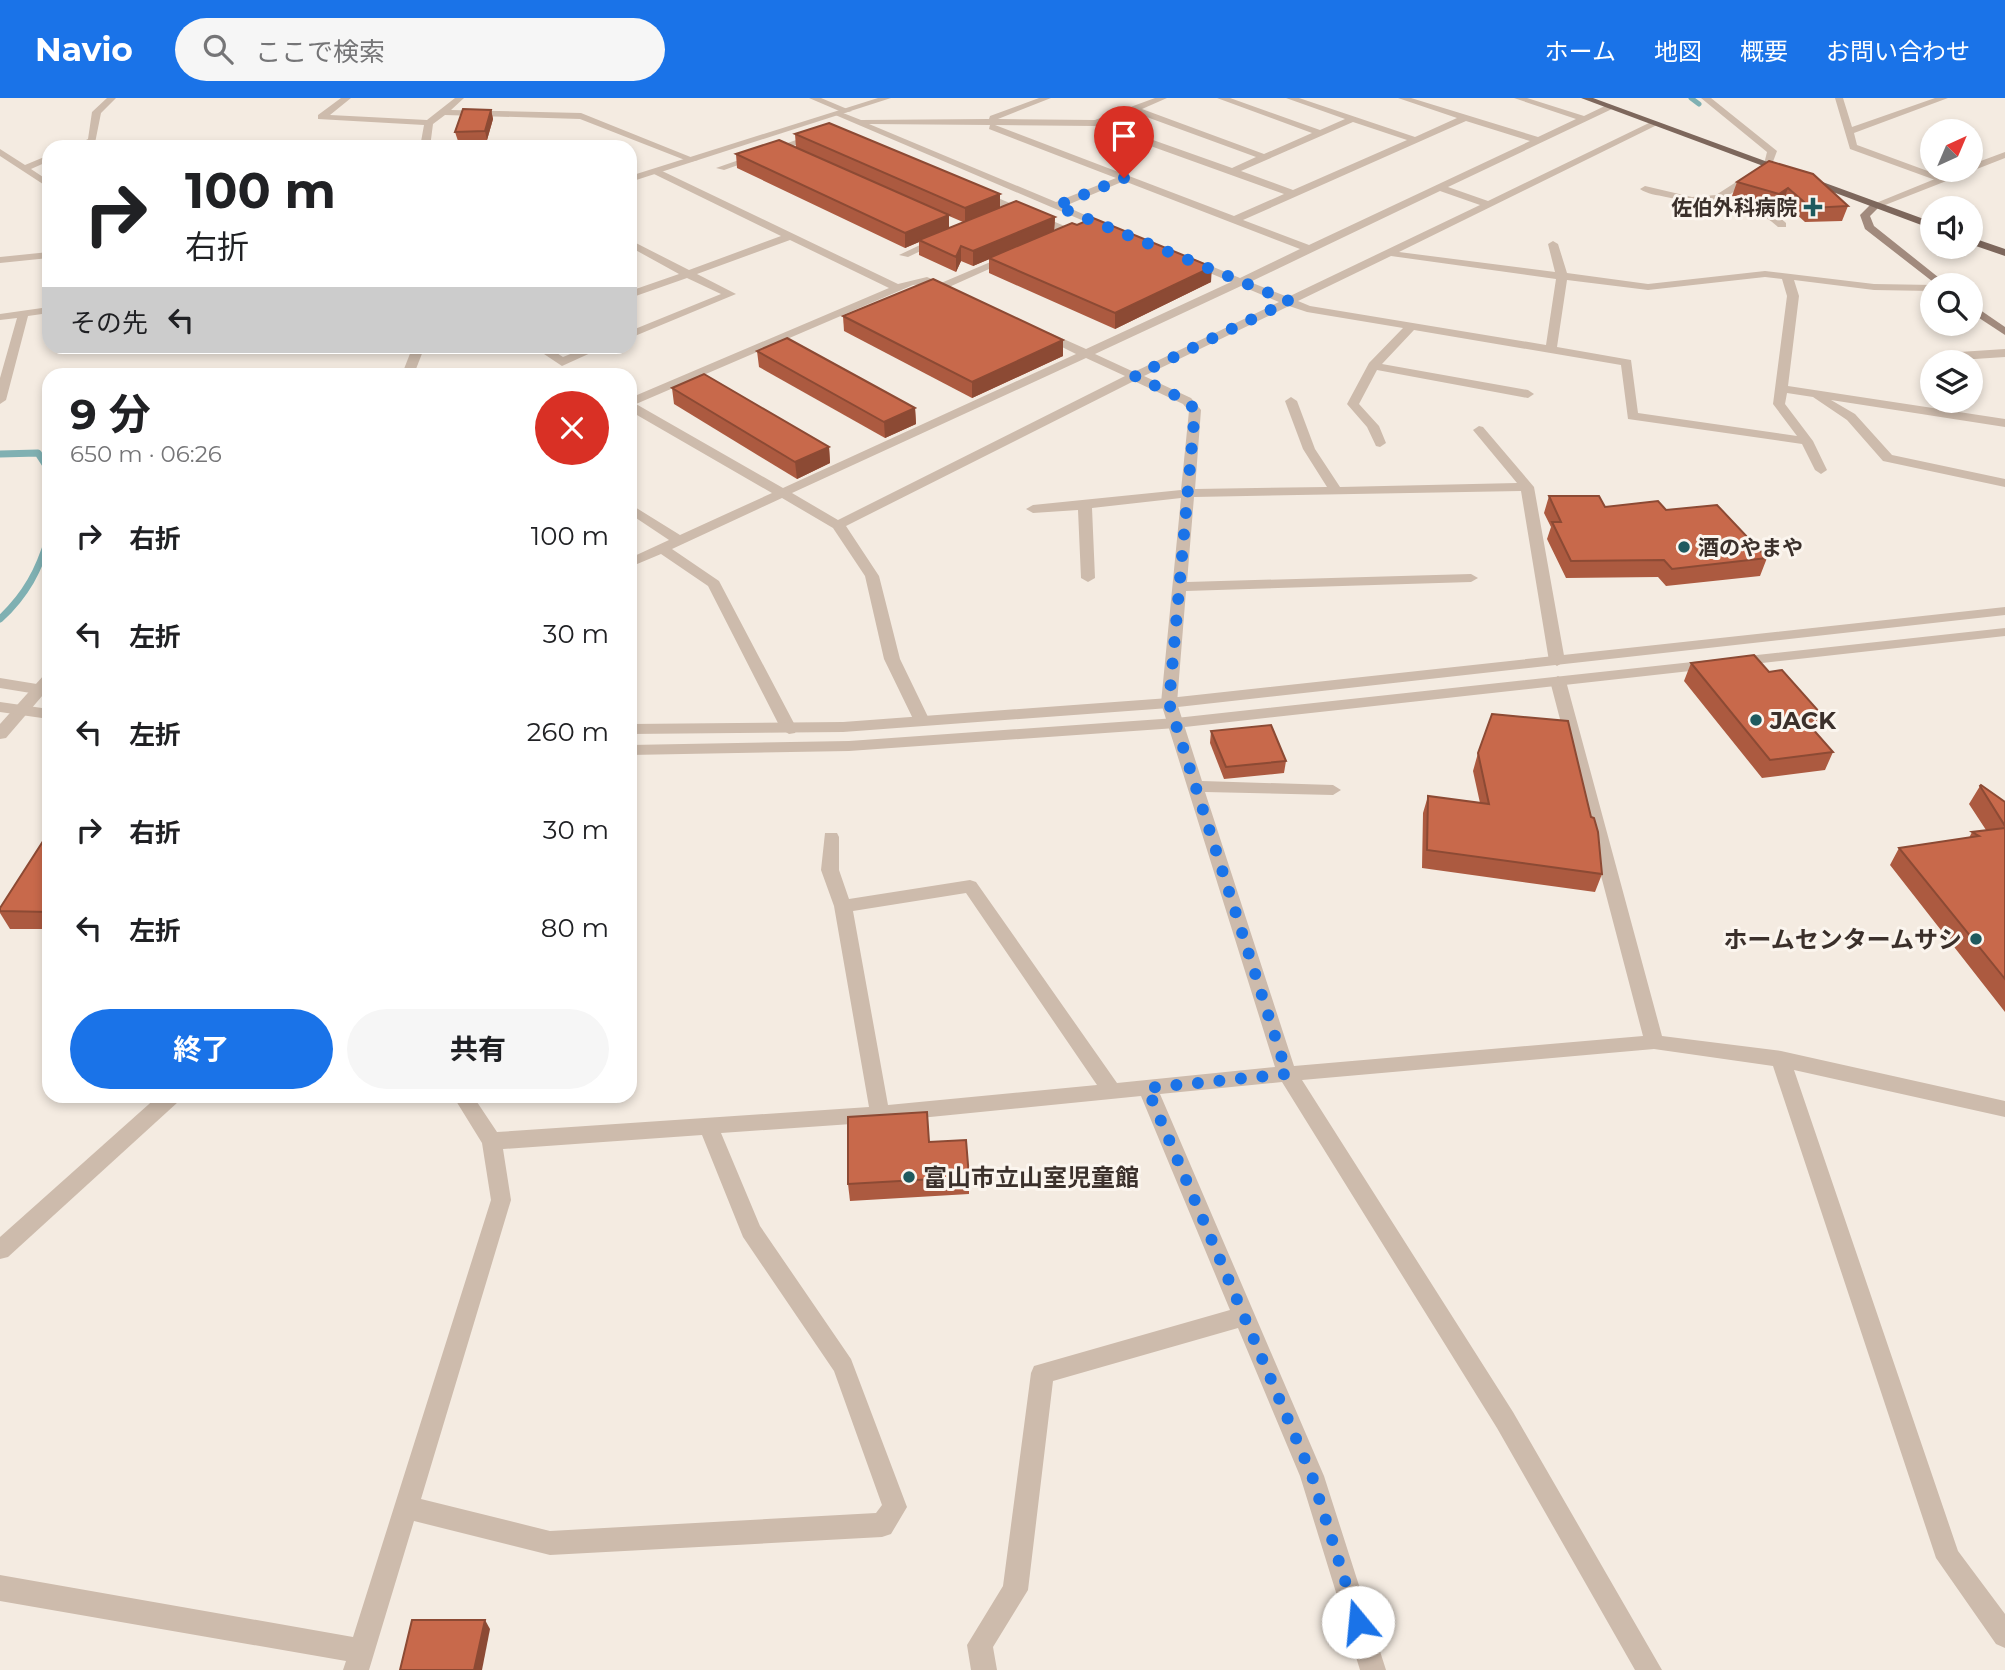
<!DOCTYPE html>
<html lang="ja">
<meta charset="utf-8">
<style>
body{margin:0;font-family:Montserrat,"Noto Sans JP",sans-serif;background:#f6f6f6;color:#202124;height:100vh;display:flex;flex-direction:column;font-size:26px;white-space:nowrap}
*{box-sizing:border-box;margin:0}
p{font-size:23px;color:#757577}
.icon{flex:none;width:38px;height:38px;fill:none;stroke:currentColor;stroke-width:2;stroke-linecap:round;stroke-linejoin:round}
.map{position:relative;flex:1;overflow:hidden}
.sheet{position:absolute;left:42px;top:270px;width:595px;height:735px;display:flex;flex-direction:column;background:#fff;border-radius:21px;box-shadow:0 4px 10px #0003}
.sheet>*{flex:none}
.banner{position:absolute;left:42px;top:42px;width:595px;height:214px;border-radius:21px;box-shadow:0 4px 10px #0003;background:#fff;color:#202124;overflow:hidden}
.needle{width:46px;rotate:44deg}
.controls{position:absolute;left:1920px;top:21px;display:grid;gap:14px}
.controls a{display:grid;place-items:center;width:63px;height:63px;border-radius:50%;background:#fff;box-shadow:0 4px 10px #0003;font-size:35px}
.pin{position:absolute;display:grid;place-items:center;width:60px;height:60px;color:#fff;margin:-72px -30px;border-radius:50% 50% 50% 0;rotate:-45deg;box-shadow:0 0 7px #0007}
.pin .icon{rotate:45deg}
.me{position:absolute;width:77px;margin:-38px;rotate:343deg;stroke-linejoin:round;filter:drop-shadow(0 0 5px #0008)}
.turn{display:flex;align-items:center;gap:24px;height:147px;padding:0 28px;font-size:32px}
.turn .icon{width:91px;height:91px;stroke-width:2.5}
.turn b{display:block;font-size:49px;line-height:60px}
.then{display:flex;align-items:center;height:66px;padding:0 28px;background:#0003;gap:14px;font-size:26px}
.round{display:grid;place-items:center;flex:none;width:74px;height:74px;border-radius:37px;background:#f6f6f6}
.overview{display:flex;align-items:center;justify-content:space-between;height:119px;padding:0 28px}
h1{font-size:42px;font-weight:700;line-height:52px}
.action{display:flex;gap:14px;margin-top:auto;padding:14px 28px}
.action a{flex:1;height:80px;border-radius:42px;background:#1a73e8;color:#fff;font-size:28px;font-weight:700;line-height:80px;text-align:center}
.action a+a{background:#f6f6f6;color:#202124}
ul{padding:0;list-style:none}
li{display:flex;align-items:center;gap:21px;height:98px;padding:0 28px}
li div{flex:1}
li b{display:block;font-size:26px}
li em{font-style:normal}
header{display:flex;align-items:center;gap:42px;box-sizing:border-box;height:98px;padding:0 35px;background:#1a73e8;color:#fff}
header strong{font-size:33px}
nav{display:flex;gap:38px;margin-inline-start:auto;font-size:24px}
.search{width:490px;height:63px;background:#f6f6f6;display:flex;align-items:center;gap:18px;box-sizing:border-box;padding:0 24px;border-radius:38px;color:#757577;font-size:26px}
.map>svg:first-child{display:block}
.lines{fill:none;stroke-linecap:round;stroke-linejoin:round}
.stream-far1{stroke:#7fb0b2;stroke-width:5}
.stream{stroke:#7fb0b2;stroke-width:7}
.minor{fill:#cdbbac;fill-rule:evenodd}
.tertiary{fill:#cdbbac;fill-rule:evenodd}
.secondary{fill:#a18a7d;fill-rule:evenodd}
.primary{fill:#7d675c;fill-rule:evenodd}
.wall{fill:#ac5a40;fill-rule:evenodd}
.shaded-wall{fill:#8c4a34}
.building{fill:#c8694b;stroke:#8c4a34;stroke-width:2}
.route{stroke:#1a73e8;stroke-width:12;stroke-dasharray:0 21.6}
.poi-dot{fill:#1f5a5e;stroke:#fbf5ee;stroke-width:2.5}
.labels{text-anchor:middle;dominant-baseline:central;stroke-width:6;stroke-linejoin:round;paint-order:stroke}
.far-poi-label{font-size:21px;font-weight:bold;fill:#3b302b;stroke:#fbf5ee;text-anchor:end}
.poi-label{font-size:24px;font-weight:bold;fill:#3b302b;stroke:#fbf5ee;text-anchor:start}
</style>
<header>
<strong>Navio</strong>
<div class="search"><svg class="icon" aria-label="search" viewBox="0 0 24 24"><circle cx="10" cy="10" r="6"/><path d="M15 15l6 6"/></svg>ここで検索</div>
<nav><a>ホーム</a><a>地図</a><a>概要</a><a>お問い合わせ</a></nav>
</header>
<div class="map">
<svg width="2005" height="1572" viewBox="0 0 2005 1572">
<rect width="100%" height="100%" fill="#f4ebe1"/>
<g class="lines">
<!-- stream-far1 -->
<polyline class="stream-far1" points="1691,0 1699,6"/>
<!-- stream -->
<g class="stream">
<polyline points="0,356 38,355 49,372"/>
<path d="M0 521C26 497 39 472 49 439"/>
</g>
<!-- minor -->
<g class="minor">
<polygon points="107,0 116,0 101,15 95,45 85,49 72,49 88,41 92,14"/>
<polygon points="341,0 351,0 330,17 427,22 455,0 464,0 451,12 581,15 698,62 690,64 580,21 445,17 433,26 430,49 420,49 424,27 318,21 318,17"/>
<polygon points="809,0 821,0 852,13 844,15"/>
<path d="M1039 0H1051L998 21 1095 22 1155 0H1167L1142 11 1264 56 1312 35 1217 0H1230L1320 32 1345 21 1286 0H1299L1415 39 1457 20 1398 0H1411L1538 39 1576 21 1514 0H1527L1584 18 1609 6 1613 9 1612 11 1448 89 1488 103 1651 24 1659 26 1399 154 1555 174 1548 146 1553 143 1558 146 1567 175 1648 186 1765 173 1874 186 1934 187 1932 193 1874 192 1794 182 1799 198 1788 288 2005 321V329L1831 302 1855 316 1892 357 2005 381V389L1883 363 1847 322 1813 299 1787 295 1785 306 1813 343 1827 372 1821 376 1815 372 1802 346 1628 321 1621 267 1414 232 1382 266 1528 292 1534 296 1528 300 1377 272 1359 306 1379 328 1386 345 1380 349 1376 348 1367 329 1347 306 1369 265 1403 230 1307 214 1289 208 1144 278 1191 300 1201 312 1195 391 1327 389 1303 351 1285 303 1291 299 1297 303 1315 351 1340 389 1517 385 1473 332 1479 328 1483 329 1534 389 1565 563 1557 568 1549 563 1521 393 1194 399 1187 484 1471 476 1478 480 1471 484 1186 493 1177 605 1202 683 1333 687 1341 692 1333 697 1205 694 1294 968 1643 938 1550 583 1558 578 1566 583 1662 938 1781 953 2005 1003V1019L1794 972 1958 1453 2005 1516V1550L1996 1546 1936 1460 1773 968 1654 951 1302 982 1513 1314 1662 1572H1635L1497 1330 1282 984 1160 996 1324 1378 1386 1572H1360L1300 1378 1238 1230 1053 1283 1028 1492 993 1549 997 1572H971L967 1547 1003 1488 1031 1275 1034 1268 1230 1212 1141 998 880 1024 721 1035 760 1128 851 1261 907 1409 891 1436 882 1439 550 1457 414 1423 369 1572H343L346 1563 0 1503V1477L353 1539 491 1102 482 1045 453 998H473L497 1034 869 1009 834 808 821 772 825 735H837L839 739V772L849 801 970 782 976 784 1117 985 1275 969 1161 605 1181 400 1092 410 1095 480 1088 484 1081 480 1078 412 1033 415 1026 411 1033 407 1181 392 1189 313 1183 306 1134 283 846 428 879 478 900 561 930 623 928 627H916L884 561 865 478 833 430 782 400 672 451 719 483 797 631 795 635 789 636 781 631 708 488 661 456 630 469V460L669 442 630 416V406L680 437 772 395 630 313V300L889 190 790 142 697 176 736 196 630 240V233L721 196 687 180 630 200V193L679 176 630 149V142L689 172 781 138 654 76V72H660L898 186 927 179 941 185 1007 157 1016 159 949 189 954 193 952 195C937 197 932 185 913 187L636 306 783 390 1076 256 1040 238V234H1048L1086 251 1231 184 1186 165V161H1194L1240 180 1300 151 1124 83 1065 108 1114 130 1105 132 833 16 838 13 861 22 989 21 990 18ZM1133 14 1256 59 1232 70 1105 25ZM1466 23 1530 43 1309 147 1243 122ZM1353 24 1407 42 1293 92 1241 73ZM869 26 990 27 989 31 1116 80 1056 104ZM995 27 1095 28 1284 96 1234 118ZM1440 93 1480 107 1288 199 1250 184ZM1391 158 1556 181 1546 247 1310 208 1298 203ZM1765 179 1782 181 1787 198 1773 306 1797 338 1638 315 1631 262 1557 249 1567 182 1648 192ZM1241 188 1279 204 1134 274 1095 256ZM1086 260 1125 278 838 422 792 395ZM966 795 1097 987 888 1007 853 813ZM702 1037 743 1139 834 1273 882 1407 876 1415 550 1433 421 1401 511 1102 503 1051Z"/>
<path d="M1701 0H1711L1777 53 1771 69 1726 99 1773 113 1786 125V129H1778C1746 99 1705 108 1666 99 1657 97 1647 96 1640 91L1645 88 1692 99 1716 97 1764 66 1767 54Z"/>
<polygon points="1835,0 1843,0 1852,29 1935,0 1948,0 1854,35 1857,47 1944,79 1944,83 1938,83 1850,51"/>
<polygon points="816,35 824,37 724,72 716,70"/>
<polygon points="0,51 25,67 49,57 49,63 31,71 49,83 49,90 0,58"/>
<polygon points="979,92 1074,132 1075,134 1066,136 975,97 975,93"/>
<polygon points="937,139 946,141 908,159 899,157"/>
<polygon points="49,209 49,215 28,218 6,302 0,306 0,280 17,220 0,222 0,216"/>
<polygon points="413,248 425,248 414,276 402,276"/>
<polygon points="532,248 546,248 563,259 590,248 606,248 562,268"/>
<polygon points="2005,251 2005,259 1944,263 1938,259 1944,255"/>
<polygon points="49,575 49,590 6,640 0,641 0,626 44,577"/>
<polygon points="158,998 181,998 178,1004 8,1159 0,1161 0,1139"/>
</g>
<!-- tertiary -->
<g class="tertiary">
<polygon points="878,0 891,0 630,84 630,78"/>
<polygon points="2005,54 2005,60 1880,109 1871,107 1957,72 1970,72 1970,67"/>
<polygon points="49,154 49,160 0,165 0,159"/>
<polygon points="2005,509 2005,517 1169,610 843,634 630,636 630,626 843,624 1169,600"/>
<polygon points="2005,530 2005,538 1176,630 849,653 630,657 630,647 849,643 1176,620"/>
<polygon points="0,580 49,588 49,598 0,590"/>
<polygon points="0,604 49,611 49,621 0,614"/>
</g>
<!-- secondary -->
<g class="secondary">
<polygon points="1872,105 1881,107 1870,118 1874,128 1948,187 1937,187 1865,131 1860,117"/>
<polygon points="1970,205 2005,229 2005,237 1970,214"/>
</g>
<!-- primary -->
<g class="primary">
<polygon points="1581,0 1593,0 1932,124 1932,131"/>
<polygon points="1970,139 2005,151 2005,158 1970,146"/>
</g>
</g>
<!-- wall -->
<g class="wall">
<polygon points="491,12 493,21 487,42 458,43 455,34"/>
<path d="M795 36 1000 96V110L1055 119 1054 133 1211 184 1115 231 989 175V161L973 168 961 163 956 174 919 157V144L905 150 737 70 736 56 796 50ZM949 118 963 124 949 130Z"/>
<polygon points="1769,63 1848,108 1842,123 1805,124 1783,104 1774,110 1732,98 1737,84"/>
<polygon points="843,218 1063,258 972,300 844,233"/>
<polygon points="757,253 915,310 916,326 885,340 759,269"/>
<polygon points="672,290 829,349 830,365 797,381 674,306"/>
<polygon points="1549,398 1605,409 1666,412 1767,460 1760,478 1666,488 1658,479 1566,480 1547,441 1551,429 1544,415"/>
<polygon points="1691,565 1769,574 1822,617 1814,632 1833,654 1825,672 1762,680 1684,583"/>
<polygon points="1211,633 1286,663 1284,675 1224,681 1210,645"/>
<polygon points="1478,655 1602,776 1595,794 1422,770 1423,715 1428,698 1480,705 1473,673"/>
<polygon points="1980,688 2005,704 2005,914 1890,767 1899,750 1969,740 1972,734 1986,732 1969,706"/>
<polygon points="49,734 49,831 10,831 0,815 0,810"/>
<polygon points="929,1044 969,1079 969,1096 850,1103 848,1086"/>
</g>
<!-- shaded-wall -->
<g class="shaded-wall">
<polygon points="491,12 493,21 487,42 485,33"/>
<polygon points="1788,90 1783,104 1774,110 1779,96"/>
<polygon points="1000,96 1000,111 965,125 965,110"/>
<polygon points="949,117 949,132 919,142 919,144 905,150 905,135"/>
<polygon points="1055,119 1054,134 973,168 973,153"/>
<polygon points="961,148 961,163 956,174 956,159"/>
<polygon points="1212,169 1211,184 1115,231 1115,215"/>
<polygon points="1063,242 1063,258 972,300 972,284"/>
<polygon points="915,310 916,326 885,340 884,324"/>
<polygon points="829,349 830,365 797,381 795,364"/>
<polygon points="485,1522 490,1531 482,1572 474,1572"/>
</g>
<!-- building -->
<g class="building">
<polygon points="463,11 491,12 485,33 455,34"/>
<polygon points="829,25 1000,96 965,110 795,36"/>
<polygon points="779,42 949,117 905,135 736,56"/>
<polygon points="1769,63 1813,76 1848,108 1811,110 1788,90 1779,96 1737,84"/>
<polygon points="1016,103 1055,119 973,153 961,148 956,159 919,142"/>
<polygon points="1093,120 1212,169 1115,215 989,160 1072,125 1077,127"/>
<polygon points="933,181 1063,242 972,284 843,218"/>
<polygon points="787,240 915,310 884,324 757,253"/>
<polygon points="704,276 829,349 795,364 672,290"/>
<polygon points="1549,398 1599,398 1605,409 1658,403 1666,412 1717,407 1767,460 1672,471 1664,462 1571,463 1552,424 1561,424"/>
<polygon points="1754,557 1769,574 1782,572 1822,617 1803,620 1833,654 1770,662 1691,565"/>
<polygon points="1492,616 1568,623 1591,719 1594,720 1598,734 1602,776 1427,752 1428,698 1489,706 1478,655"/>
<polygon points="1271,627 1286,663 1226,669 1211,633"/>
<polygon points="1981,687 2005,704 2005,728 1980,688"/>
<polygon points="2005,730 2005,881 1899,750 1979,738 1972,734"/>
<polygon points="49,734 49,814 0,813 0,810"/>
<polygon points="927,1014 929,1044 966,1042 969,1079 848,1086 848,1019"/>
<polygon points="412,1522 485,1522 474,1572 400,1572"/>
</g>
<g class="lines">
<!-- route -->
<polyline class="route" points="1124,80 1056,108 1289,203 1135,278 1187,303 1195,312 1169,605 1287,976 1147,990 1312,1378 1358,1524"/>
</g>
<!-- markers -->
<g class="poi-dot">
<path d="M1809.5 98.5h7v7h7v7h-7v7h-7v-7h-7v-7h7z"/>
<circle cx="1684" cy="449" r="7"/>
<circle cx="1756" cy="622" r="7"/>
<circle cx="1976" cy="841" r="7"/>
<circle cx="909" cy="1079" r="7"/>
</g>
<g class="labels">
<!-- far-poi labels -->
<g class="far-poi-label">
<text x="1797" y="109">佐伯外科病院</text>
<text x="1698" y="449" text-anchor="start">酒のやまや</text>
</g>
<!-- poi labels -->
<g class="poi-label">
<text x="1770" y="622">JACK</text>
<text x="1962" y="841" text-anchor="end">ホームセンタームサシ</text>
<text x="923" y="1079">富山市立山室児童館</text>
</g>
</g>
</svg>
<div class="controls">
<a><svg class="needle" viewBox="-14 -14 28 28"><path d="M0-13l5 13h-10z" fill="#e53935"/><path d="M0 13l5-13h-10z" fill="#757577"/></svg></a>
<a><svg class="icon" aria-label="sound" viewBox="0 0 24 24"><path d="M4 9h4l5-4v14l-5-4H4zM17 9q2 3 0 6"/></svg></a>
<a><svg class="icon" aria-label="search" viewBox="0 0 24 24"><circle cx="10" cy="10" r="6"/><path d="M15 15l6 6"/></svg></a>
<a><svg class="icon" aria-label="layers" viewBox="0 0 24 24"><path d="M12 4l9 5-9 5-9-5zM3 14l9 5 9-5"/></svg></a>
</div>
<div class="pin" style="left:1124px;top:80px;background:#d93025"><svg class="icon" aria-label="arrive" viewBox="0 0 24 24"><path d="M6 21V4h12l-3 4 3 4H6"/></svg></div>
<svg class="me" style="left:1358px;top:1524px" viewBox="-20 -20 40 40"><circle r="19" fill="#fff"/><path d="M0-13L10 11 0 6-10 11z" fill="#1a73e8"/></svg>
<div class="banner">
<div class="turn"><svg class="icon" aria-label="right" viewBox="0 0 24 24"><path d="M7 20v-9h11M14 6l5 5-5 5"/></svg><div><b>100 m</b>右折</div></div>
<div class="then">その先<svg class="icon" aria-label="left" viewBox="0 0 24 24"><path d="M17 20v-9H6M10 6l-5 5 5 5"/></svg></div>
</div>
<section class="sheet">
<div class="overview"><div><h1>9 分</h1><p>650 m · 06:26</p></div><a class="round" style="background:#d93025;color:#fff"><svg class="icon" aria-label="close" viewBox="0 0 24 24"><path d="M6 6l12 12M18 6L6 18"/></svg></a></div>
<ul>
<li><svg class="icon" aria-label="right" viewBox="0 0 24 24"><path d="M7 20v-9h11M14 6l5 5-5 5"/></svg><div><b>右折</b></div><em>100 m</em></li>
<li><svg class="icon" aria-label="left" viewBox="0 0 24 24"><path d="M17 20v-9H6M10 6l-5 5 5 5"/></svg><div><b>左折</b></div><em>30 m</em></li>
<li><svg class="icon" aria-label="left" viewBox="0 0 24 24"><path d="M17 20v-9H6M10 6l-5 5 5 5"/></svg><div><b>左折</b></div><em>260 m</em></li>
<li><svg class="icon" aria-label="right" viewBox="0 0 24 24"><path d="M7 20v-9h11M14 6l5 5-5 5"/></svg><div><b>右折</b></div><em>30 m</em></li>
<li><svg class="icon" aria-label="left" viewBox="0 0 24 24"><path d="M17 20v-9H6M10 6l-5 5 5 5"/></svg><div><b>左折</b></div><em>80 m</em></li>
</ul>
<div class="action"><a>終了</a><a>共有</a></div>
</section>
</div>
